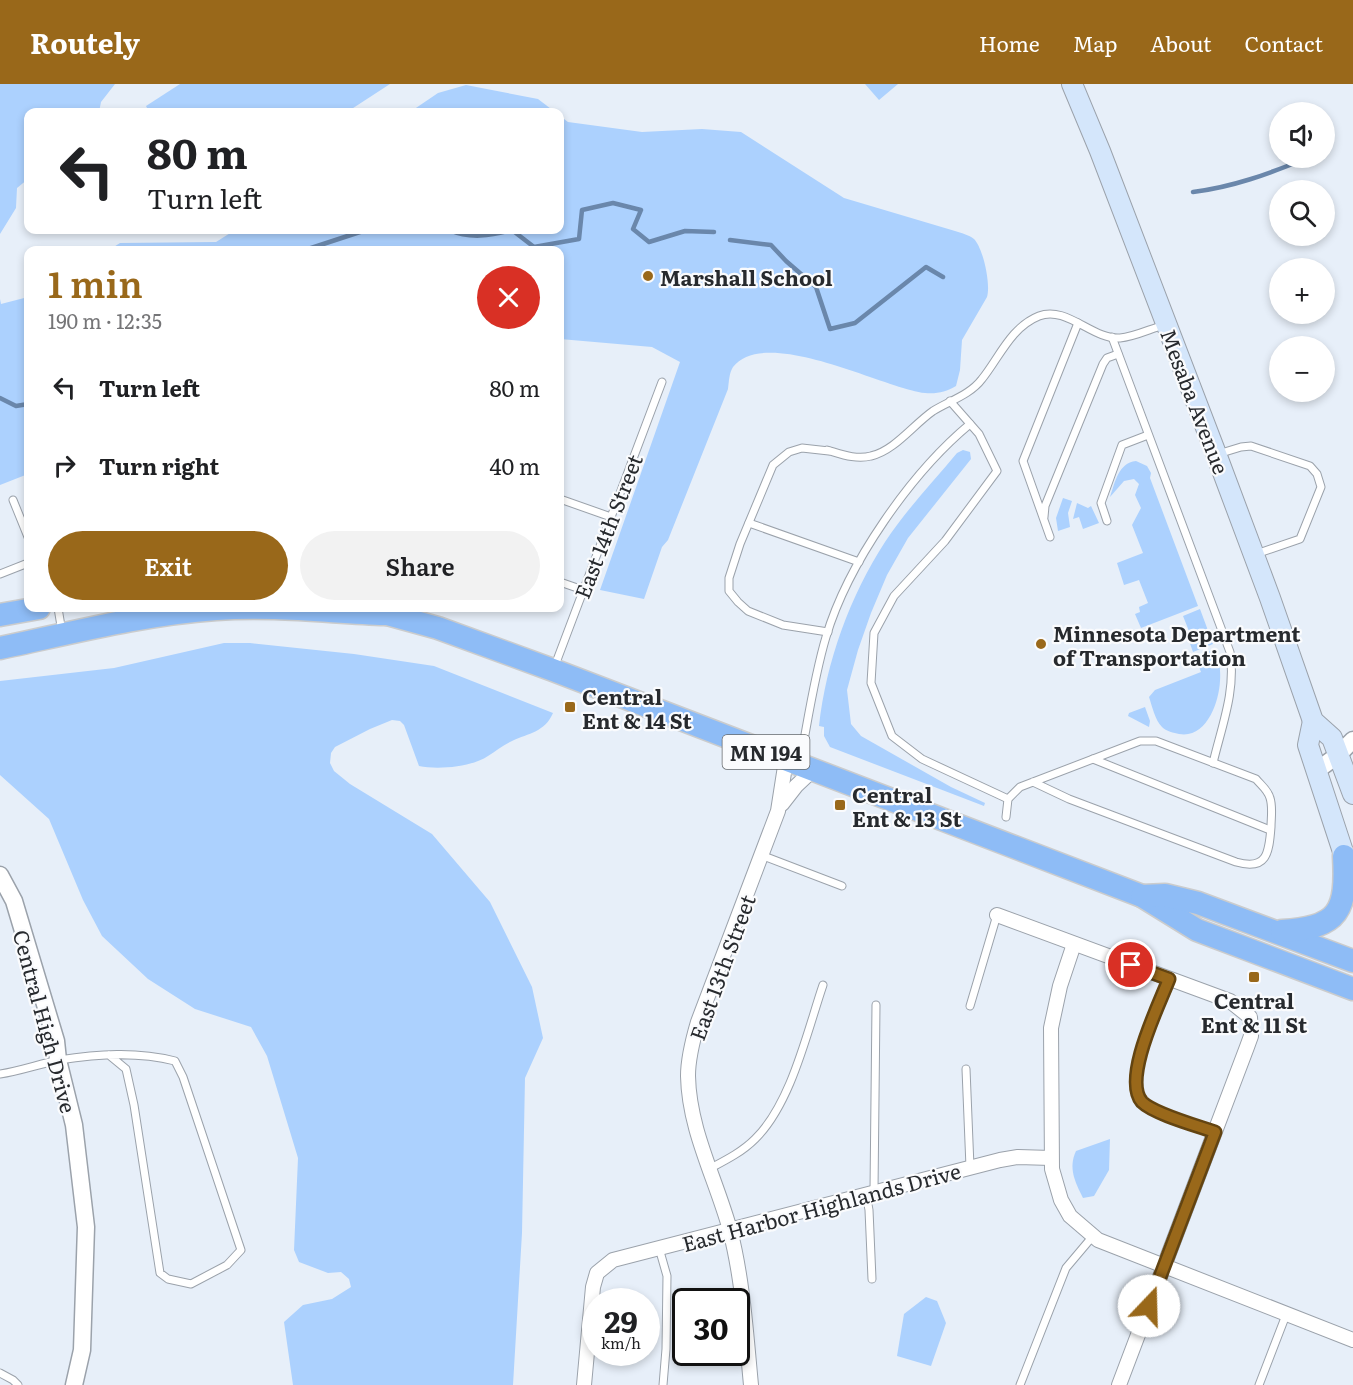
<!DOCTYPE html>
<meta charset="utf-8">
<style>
body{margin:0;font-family:Literata,serif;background:#f2f2f2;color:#202124;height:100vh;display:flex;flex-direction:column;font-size:22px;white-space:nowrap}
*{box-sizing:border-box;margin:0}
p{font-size:20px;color:#757577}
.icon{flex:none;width:33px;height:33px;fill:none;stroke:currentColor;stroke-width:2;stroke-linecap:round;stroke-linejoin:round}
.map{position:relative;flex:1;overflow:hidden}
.sheet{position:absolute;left:24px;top:162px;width:540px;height:366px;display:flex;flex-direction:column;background:#fff;border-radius:12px;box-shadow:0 3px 9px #0003}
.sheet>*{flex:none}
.hud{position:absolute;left:24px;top:24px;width:540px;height:126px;border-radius:12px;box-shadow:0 3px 9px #0003;background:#fff;color:#202124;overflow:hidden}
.controls{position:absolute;left:1269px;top:18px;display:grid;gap:12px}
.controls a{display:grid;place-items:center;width:66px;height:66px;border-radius:50%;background:#fff;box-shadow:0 3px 9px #0003;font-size:30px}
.speed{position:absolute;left:582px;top:1204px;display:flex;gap:12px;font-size:30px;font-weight:700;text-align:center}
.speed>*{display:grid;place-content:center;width:78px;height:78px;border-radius:50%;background:#fff;box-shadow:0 3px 9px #0003;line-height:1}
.speed small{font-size:15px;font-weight:400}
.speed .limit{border:3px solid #111;border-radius:9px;background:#fff;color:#111}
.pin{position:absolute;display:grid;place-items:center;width:51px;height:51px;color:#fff;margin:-26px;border:3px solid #fff;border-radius:50%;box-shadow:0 2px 6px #0007}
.me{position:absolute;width:66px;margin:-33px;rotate:21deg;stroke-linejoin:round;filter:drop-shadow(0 0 4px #0008)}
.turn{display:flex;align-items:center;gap:21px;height:126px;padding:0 24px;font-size:27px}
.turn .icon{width:78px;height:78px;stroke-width:2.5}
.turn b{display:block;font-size:42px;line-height:51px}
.round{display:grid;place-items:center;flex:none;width:63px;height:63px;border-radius:32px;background:#f2f2f2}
.head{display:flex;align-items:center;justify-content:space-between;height:102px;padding:0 24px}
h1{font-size:36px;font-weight:600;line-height:45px;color:#99681a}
.button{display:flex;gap:12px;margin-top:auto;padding:12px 24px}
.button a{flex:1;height:69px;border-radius:36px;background:#99681a;color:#fff;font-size:24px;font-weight:600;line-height:69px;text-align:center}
.button a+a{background:#f2f2f2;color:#202124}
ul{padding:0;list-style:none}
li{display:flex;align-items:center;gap:18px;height:78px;padding:0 24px}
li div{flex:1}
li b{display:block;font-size:22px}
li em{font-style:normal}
header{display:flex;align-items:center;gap:36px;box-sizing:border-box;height:84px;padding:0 30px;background:#99681a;color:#fff}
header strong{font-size:28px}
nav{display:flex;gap:33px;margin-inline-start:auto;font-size:21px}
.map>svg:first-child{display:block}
.green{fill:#acd1fe}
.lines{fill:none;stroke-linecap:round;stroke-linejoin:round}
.stream{stroke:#6a87ab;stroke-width:4.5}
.service-casing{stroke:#9ba2ab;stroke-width:9}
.minor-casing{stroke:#9ba2ab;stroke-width:16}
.tertiary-casing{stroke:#9ba2ab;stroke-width:19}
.secondary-casing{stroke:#9ba2ab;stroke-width:22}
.trunk-casing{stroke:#cbcccd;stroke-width:25}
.service{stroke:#fff;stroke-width:7}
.minor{stroke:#fff;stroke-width:14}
.tertiary{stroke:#fff;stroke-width:16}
.secondary{stroke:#d4e6fb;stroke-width:20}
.trunk{stroke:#8ebcf6;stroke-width:22}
.route-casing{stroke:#634411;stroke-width:15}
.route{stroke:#99681a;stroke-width:10}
.poi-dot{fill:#99681a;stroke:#fafbfd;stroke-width:2}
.labels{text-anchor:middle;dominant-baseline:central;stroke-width:4.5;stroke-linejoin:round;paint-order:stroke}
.shield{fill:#fafbfd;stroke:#66696c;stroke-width:1.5}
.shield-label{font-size:20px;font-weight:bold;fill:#272a2e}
.poi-label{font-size:21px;font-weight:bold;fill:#272a2e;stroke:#fafbfd;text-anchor:start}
.street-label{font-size:21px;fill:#272a2e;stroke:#fafbfd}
</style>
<header>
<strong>Routely</strong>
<nav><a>Home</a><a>Map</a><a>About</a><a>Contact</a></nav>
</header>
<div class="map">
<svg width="1353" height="1301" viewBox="0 0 1353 1301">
<rect width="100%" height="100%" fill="#e7eff9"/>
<!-- green -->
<g class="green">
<polygon points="0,0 115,0 101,18 99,28 28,28 28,95 17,104 16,124 0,150"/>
<polygon points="180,0 390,0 347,28 149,28 146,22"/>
<polygon points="865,0 898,0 879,16"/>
<polygon points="466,1 538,15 555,28 410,28 438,9"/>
<path d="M560 32 568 38 642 48 702 45 741 48 844 114 955 147C961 149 969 151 974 155 983 164 991 200 987 213L962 256 960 286 956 302C946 308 937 310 925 309 883 304 766 241 733 283 729 289 729 298 728 305L668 456 662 463 644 515 600 506 680 278 652 263 560 255V166H109L120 159 216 158 235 146H560Z"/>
<polygon points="28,213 28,390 0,401 0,215 1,220"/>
<path d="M963 366 970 368 971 375 908 454 887 491 871 529 858 566 847 606 851 640 861 652 951 703 985 719 984 722 830 663 824 652V643L819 642C826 578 850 512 885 458 906 426 933 398 957 369Z"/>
<path d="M1136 377 1147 382 1151 389 1150 394 1198 522 1141 544 1135 530 1140 528 1139 523 1148 519 1139 496 1124 501 1117 479 1143 469 1132 441 1141 424 1135 411 1139 400 1134 395 1124 397 1110 413C1115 399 1118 379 1136 377Z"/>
<polygon points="1063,414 1072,417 1068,429 1070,443 1058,447 1056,434"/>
<polygon points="1077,419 1088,424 1091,422 1099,439 1083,445 1079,433 1073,435"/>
<polygon points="1200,525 1213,560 1193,568 1188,554 1191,552 1183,532"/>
<path d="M224 559H250L354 570 434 582 553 629C545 648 529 649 512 657 503 661 496 667 488 672 472 683 438 686 419 682L404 641 400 637 392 636 370 645 335 663 331 669 330 679 334 687 350 700 432 750 490 818 532 903 543 954 525 994 522 1149 513 1301H293L284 1238 303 1221 332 1215 351 1203 349 1195 341 1188 328 1189 299 1178 294 1166 298 1074 267 972 251 943 195 925 148 895 102 852 83 816 49 735 0 691V597L114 584Z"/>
<path d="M1215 565C1219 576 1221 586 1220 597 1219 619 1206 655 1179 650 1174 649 1166 647 1162 643 1155 636 1152 622 1149 613L1155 606 1201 588 1195 573Z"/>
<polygon points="1145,623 1150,637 1149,643 1128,632 1129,629"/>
<path d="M1110 1055 1109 1086 1094 1112 1083 1114C1075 1098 1068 1084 1076 1067Z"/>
<polygon points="926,1213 937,1217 946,1239 931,1282 897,1272 904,1230"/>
</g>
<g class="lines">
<!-- stream -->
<g class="stream">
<path d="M1193 108C1233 103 1268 90 1305 75"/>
<path d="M449 146C470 155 490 152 512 146L534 163 579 155 582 126 613 119 641 126 633 145 649 158 685 147 714 148"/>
<polyline points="730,156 771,161 786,177 816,203 830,245 855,239 926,183 943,193"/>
<polyline points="305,166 366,146"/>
<polyline points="0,314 16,322 28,320"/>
</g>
<defs>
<g id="service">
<path d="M1112 253 1230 568C1236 607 1222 641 1213 679"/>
<polyline points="950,317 979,350 997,387 945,457 894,512 874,549 871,599 892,652 922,675 1008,715"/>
<path d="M827 366C841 370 856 376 871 372 894 367 913 341 933 327 949 317 970 311 982 295 999 274 1011 243 1039 232 1066 221 1093 256 1120 254 1134 253 1150 245 1164 241"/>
<polyline points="1218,370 1241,363 1251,362 1310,382 1317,390 1321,403 1300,455 1256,470"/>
<polyline points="560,415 611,433"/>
<polyline points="13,416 28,453"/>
<polyline points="1044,433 1045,422 1103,280 1107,274 1118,270"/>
<polyline points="1107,437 1101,419 1122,361 1148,351"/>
<polyline points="749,439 859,478"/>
<polyline points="1050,453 1023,377 1078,239"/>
<polyline points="0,490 28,479"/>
<polyline points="560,498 583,506"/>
<polyline points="58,524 62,548"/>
<polyline points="828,548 783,541 748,527 738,518 729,507 729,494 740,460 773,381 789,368 802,364 829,367"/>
<polyline points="554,584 662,298"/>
<polyline points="1093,675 1270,746"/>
<path d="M800 678C808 636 814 593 826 553 848 479 911 389 970 340"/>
<path d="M1006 733 1008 715 1020 703 1140 657H1156L1256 695C1261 701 1268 706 1270 714 1273 723 1271 734 1271 743 1269 769 1267 787 1236 778L1069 715 1033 698"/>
<polyline points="761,771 842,802"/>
<path d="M1169 895C1159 921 1122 995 1142 1018 1154 1031 1198 1042 1215 1048"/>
<polyline points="970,922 997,831"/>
<polyline points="966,985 970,1083"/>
<path d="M0 990C20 987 39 980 59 976 97 970 137 967 175 977L183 993 241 1166 227 1181 191 1200 168 1195 160 1189 134 1021 126 985 109 971"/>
<path d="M709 1085C726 1076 742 1068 755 1055 791 1020 807 948 823 901"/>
<polyline points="874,1107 876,921"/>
<polyline points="866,1110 869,1126 872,1195"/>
<polyline points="659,1164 667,1192 666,1265 663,1301"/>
<polyline points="0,1289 13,1296 18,1301"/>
<polyline points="1020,1301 1066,1184 1093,1152"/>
<polyline points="1259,1301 1286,1231"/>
</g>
<g id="minor">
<polyline points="782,720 796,702 813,686"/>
<polyline points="997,831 1230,917 1250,933 1251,952 1247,963 1119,1301"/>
<polyline points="1074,860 1060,902 1051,944 1052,1085 1061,1116 1070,1132 1098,1156 1353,1256"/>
<polyline points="584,1301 593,1203 597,1189 613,1176 1000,1076 1018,1073 1051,1074"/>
<path d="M751 1301C746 1249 743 1197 730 1146 716 1095 689 1046 688 992 688 973 693 955 698 938L778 727 786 676"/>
</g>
<g id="tertiary">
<polyline points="1316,687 1338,671 1353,656"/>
<polyline points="0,791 14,817 56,957 58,976 74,1041 86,1143 82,1266 74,1301"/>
</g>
<g id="secondary">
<polyline points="1072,0 1100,67 1215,367 1270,514 1313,637 1332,654 1353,710"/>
<polyline points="1313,637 1308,661 1349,786"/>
</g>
<g id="trunk">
<polyline points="371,524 387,530 438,544 553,586 1142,812 1197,846 1353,905"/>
<polyline points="0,531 39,524"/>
<path d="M0 564C71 549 144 530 216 525 273 521 329 528 385 530"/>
<polyline points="1142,812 1165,811 1198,819 1353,877"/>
<path d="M1282 847C1340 844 1347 826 1344 772"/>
</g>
</defs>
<!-- service casing -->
<use href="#service" class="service-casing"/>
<!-- minor casing -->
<use href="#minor" class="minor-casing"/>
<!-- tertiary casing -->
<use href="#tertiary" class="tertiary-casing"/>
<!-- secondary casing -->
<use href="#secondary" class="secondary-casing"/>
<!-- trunk casing -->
<use href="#trunk" class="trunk-casing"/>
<!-- service -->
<use href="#service" class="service"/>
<!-- minor -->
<use href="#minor" class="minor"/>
<!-- tertiary -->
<use href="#tertiary" class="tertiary"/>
<!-- secondary -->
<use href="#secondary" class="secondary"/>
<!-- trunk -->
<use href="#trunk" class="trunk"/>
</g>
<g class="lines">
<defs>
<path id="route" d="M1131 881 1169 895C1159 921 1122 995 1142 1018 1154 1030 1198 1042 1215 1048L1149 1222"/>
</defs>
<!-- route casing -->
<use href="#route" class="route-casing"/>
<!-- route -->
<use href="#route" class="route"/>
</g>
<!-- markers -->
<g class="poi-dot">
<circle cx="648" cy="192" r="6"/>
<circle cx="1041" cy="560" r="6"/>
<rect x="564" y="617" width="12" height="12" rx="3"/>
<rect x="834" y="715" width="12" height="12" rx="3"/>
<rect x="1248" y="887" width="12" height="12" rx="3"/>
</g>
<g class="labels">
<!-- shield labels -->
<rect class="shield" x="722.5" y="651" width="87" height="34" rx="4.5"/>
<g class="shield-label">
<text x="766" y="668">MN 194</text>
</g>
<!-- poi labels -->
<g class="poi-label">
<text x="660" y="192">Marshall School</text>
<text x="1053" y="548">Minnesota Department<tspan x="1053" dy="24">of Transportation</tspan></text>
<text x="582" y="611">Central<tspan x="582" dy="24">Ent &amp; 14 St</tspan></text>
<text x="852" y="709">Central<tspan x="852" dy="24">Ent &amp; 13 St</tspan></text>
<text x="1254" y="915" text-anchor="middle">Central<tspan x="1254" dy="24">Ent &amp; 11 St</tspan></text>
</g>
<!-- street labels -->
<g class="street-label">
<text transform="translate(1196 317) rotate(69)">Mesaba Avenue</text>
<text transform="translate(607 442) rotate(-69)">East 14th Street</text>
<text transform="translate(721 883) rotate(-70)">East 13th Street</text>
<text transform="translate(46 937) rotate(75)">Central High Drive</text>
<text transform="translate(821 1122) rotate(-15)">East Harbor Highlands Drive</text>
</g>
</g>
</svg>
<div class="controls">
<a><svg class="icon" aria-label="sound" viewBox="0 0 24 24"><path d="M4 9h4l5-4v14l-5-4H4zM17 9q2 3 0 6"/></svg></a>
<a><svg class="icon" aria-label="search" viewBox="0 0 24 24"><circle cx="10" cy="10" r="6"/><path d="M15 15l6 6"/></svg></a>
<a>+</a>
<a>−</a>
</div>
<div class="speed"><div>29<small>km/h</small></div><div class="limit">30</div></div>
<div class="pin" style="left:1131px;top:881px;background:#d93025"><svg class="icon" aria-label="arrive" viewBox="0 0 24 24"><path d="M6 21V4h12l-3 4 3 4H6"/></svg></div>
<svg class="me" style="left:1149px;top:1222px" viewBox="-20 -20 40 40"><circle r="19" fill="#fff"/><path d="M0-13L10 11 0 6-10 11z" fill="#99681a"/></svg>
<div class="hud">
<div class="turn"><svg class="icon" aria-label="left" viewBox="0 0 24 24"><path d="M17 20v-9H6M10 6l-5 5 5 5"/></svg><div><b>80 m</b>Turn left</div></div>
</div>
<section class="sheet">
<div class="head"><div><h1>1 min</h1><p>190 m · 12:35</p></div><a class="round" style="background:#d93025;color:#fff"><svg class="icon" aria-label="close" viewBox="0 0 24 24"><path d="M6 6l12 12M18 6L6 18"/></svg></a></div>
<ul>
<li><svg class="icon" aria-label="left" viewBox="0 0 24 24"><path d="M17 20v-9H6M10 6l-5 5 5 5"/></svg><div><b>Turn left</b></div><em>80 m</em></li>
<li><svg class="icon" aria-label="right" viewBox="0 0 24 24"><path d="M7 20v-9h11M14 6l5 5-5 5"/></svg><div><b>Turn right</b></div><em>40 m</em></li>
</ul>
<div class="button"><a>Exit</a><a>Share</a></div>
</section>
</div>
